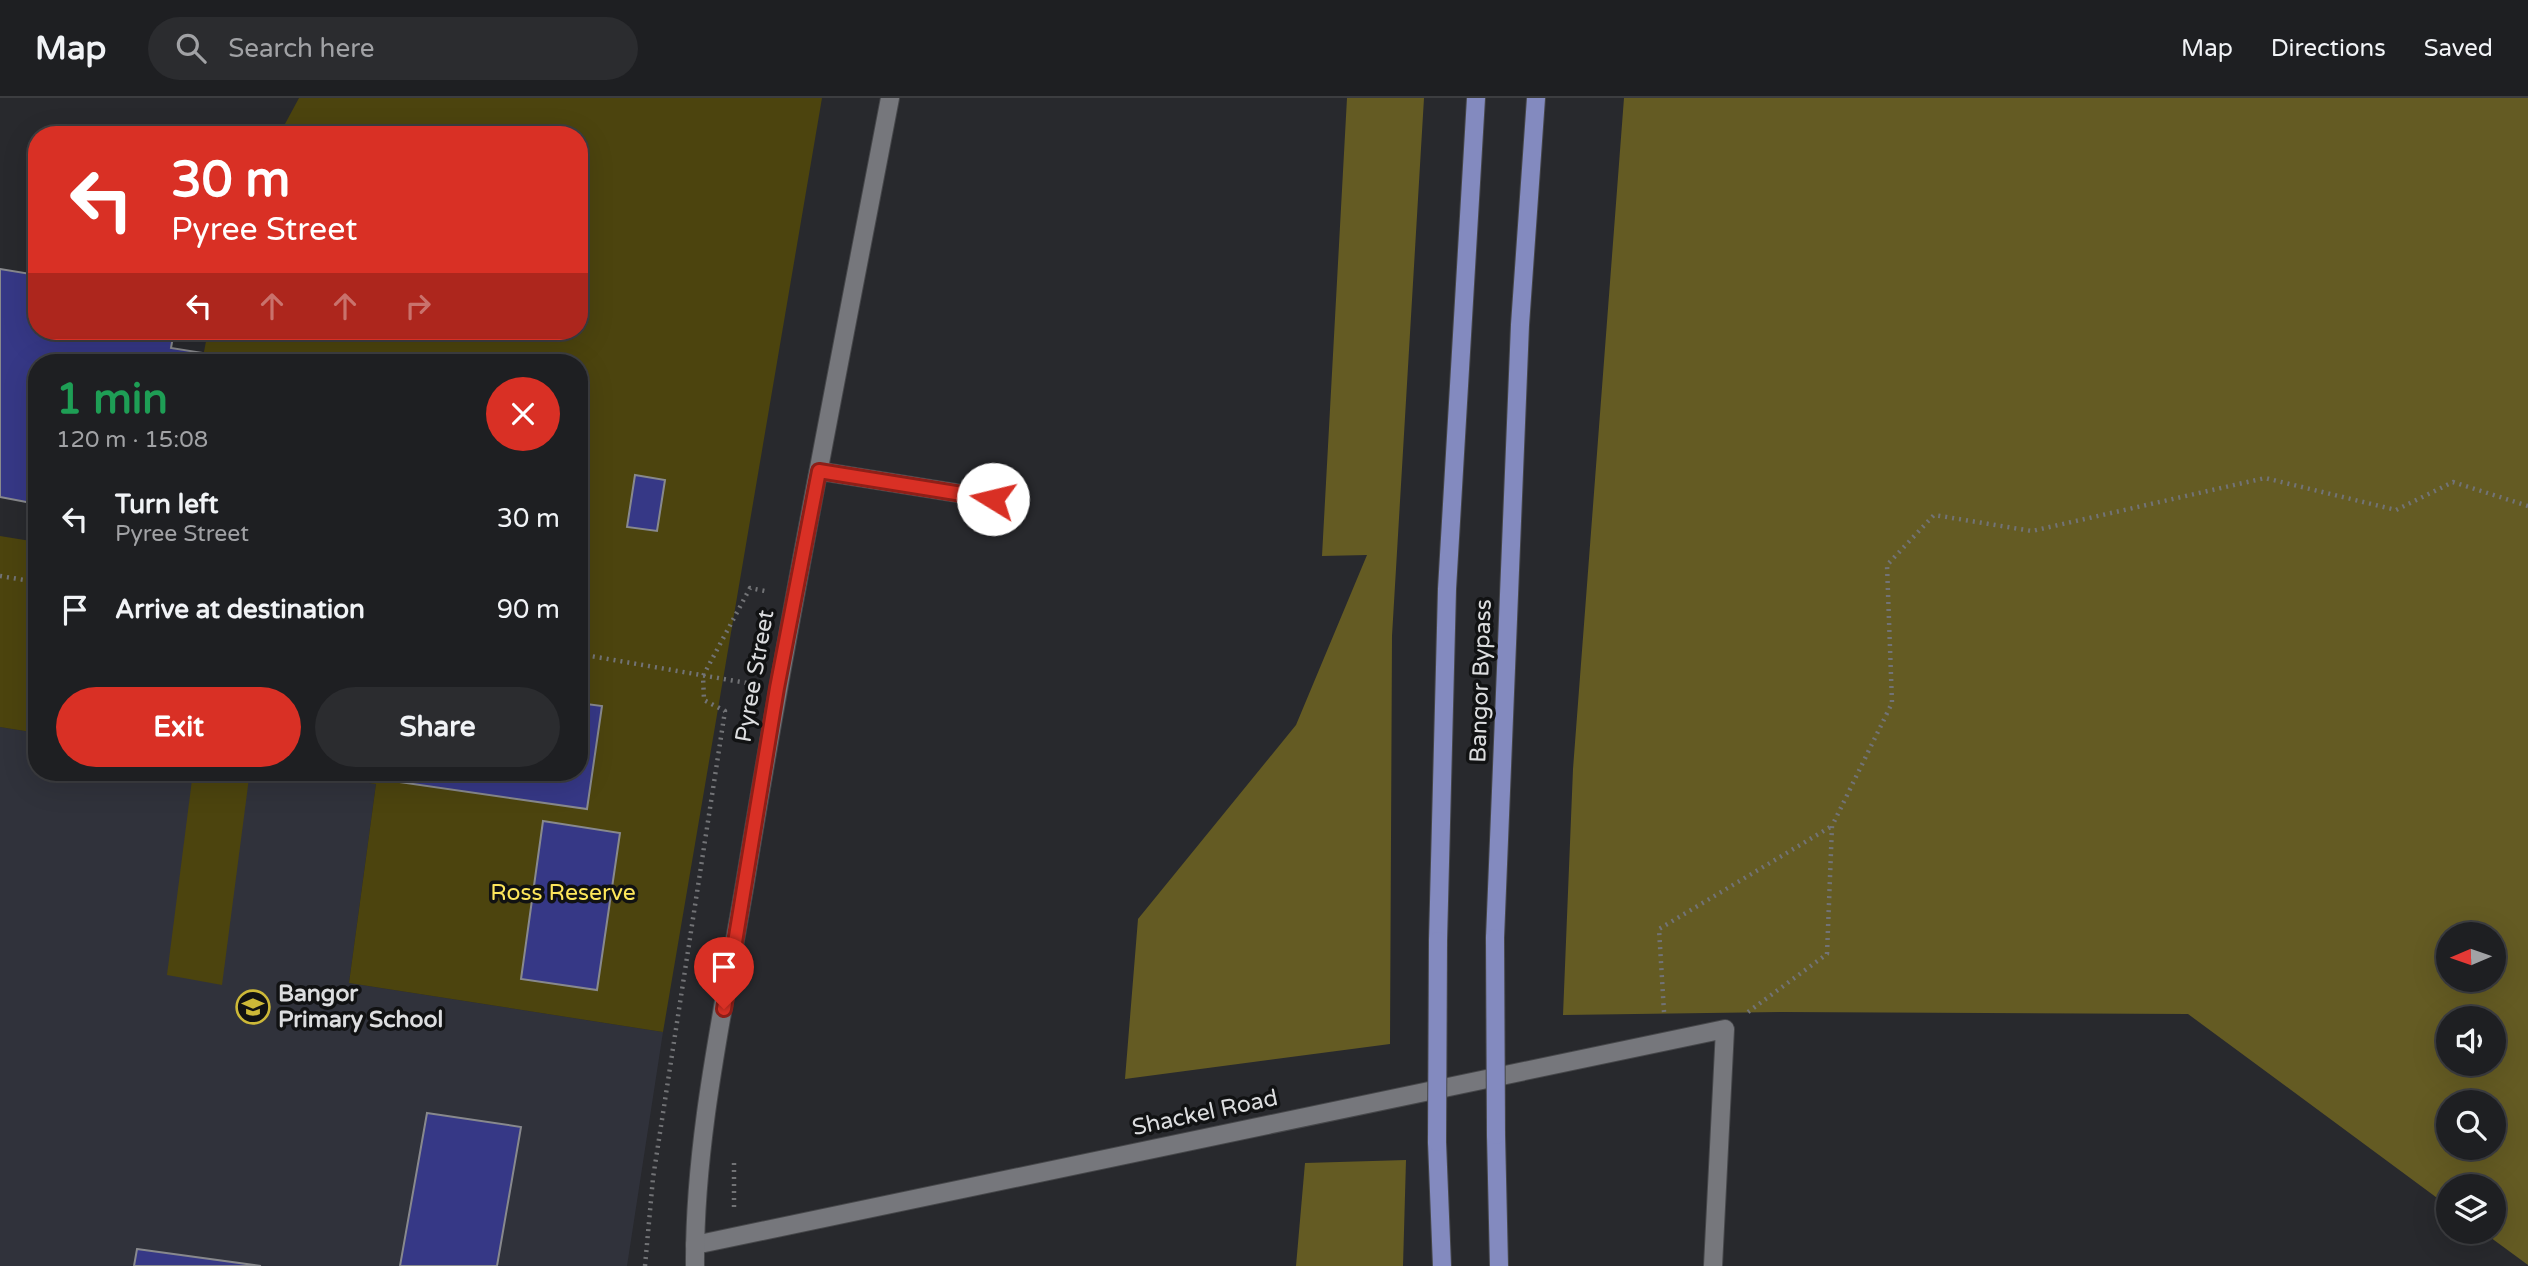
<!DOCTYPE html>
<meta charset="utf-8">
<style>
body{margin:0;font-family:"Varela Round",sans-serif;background:#2b2c2f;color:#f1f3f6;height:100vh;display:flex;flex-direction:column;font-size:26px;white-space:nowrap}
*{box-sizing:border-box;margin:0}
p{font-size:23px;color:#a1a2a5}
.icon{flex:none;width:38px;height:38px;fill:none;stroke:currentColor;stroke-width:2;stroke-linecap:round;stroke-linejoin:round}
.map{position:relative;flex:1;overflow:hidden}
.side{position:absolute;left:28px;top:256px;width:560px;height:427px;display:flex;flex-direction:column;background:#1e1f22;border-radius:28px;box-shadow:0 7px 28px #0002,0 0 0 2px #3c3d40}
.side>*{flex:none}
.guide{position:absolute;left:28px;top:28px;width:560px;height:214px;border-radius:28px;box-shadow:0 7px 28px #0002,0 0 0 2px #3c3d40;background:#d93025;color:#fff;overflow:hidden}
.needle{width:46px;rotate:268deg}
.fabs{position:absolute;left:2436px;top:824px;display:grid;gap:14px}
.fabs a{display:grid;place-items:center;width:70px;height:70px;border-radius:50%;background:#1e1f22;box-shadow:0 7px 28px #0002,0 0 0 2px #3c3d40;font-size:35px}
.pin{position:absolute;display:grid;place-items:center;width:60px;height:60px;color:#fff;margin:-72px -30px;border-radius:50% 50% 50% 0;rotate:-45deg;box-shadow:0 0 7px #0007}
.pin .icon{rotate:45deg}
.me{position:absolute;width:77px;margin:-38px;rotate:279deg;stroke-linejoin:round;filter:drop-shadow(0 0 5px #0008)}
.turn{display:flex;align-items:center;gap:24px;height:147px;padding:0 28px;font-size:32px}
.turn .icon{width:91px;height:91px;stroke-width:2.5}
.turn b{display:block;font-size:49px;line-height:60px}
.lanes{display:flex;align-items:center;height:66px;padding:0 28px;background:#0003;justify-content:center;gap:35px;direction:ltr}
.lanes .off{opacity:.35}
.round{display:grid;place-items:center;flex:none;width:74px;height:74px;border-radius:37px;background:#2b2c2f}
.headline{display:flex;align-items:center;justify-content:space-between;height:119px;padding:0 28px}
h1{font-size:42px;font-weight:800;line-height:52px;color:#1e9e55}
.button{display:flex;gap:14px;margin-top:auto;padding:14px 28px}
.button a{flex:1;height:80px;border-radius:42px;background:#d93025;color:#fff;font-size:28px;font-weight:800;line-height:80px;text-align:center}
.button a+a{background:#2b2c2f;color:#f1f3f6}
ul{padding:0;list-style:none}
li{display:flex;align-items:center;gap:21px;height:91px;padding:0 28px}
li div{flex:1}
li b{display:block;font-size:26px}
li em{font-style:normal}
header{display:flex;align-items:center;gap:42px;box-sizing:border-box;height:98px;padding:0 35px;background:#1e1f22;border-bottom:2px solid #3c3d40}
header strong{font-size:33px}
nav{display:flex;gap:38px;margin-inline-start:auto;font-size:24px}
.search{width:490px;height:63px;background:#2b2c2f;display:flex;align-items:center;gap:18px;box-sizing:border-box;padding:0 24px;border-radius:38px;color:#a1a2a5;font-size:26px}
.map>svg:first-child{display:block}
.built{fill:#30323b}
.green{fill:#4c440e}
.forest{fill:#645b23;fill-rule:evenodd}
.building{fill:#363886;stroke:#88898d;stroke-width:2}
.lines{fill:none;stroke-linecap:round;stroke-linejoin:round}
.minor-casing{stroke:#46474a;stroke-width:20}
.primary-casing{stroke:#46474a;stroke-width:20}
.path{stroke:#727376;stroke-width:4.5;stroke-dasharray:2 5;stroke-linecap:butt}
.minor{stroke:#76777c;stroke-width:18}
.primary{stroke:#838abf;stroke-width:18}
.primary-bridge-casing{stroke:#46474a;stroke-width:20;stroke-linecap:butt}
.primary-bridge{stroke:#838abf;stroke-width:18}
.route-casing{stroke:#8d1f18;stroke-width:18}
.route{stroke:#d93025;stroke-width:12}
.labels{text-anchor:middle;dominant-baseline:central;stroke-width:7;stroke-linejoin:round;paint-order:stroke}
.street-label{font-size:23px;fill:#dcdddf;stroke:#111213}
.park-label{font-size:23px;fill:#fde65b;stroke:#111213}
.poi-label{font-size:23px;font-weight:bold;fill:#dcdddf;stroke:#111213;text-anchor:start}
</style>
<header>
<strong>Map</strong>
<div class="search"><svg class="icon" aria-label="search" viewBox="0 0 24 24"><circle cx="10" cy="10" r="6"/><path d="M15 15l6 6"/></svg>Search here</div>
<nav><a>Map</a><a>Directions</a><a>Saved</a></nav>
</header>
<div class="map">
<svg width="2528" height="1168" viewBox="0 0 2528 1168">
<rect width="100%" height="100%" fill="#28292d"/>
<!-- built -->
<polygon class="built" points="0,629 37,635 37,674 294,674 376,686 349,885 663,934 627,1168 0,1168"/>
<!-- green -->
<g class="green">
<polygon points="299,0 822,0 663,934 349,885 376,686 294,674 579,674 579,264 202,264 208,233 579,233 579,37 279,37"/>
<polygon points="0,438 37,444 37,635 0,629"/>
<polygon points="193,674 249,680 222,887 167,877"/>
</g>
<!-- forest -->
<g class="forest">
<polygon points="1347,0 1424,0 1392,538 1390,946 1125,981 1138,821 1296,627 1367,457 1322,458"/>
<path d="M1624 0H2528V1167L2483 1134H2494V1088H2448V1108L2188 916 1781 914 1563 917 1573 671ZM2448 836H2494V882H2448ZM2448 920H2494V966H2448ZM2448 1004H2494V1050H2448Z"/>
<polygon points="1406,1062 1403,1168 1296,1168 1305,1065"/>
</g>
<!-- building -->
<g class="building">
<polygon points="0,171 37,177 37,233 174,233 171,250 203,255 202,264 37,264 37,406 0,399"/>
<polygon points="635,377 665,382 657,433 627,429"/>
<polygon points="579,605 602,608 587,711 392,683 394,674 579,674"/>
<polygon points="543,723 620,735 597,892 521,881"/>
<polygon points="427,1015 521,1029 497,1168 400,1168"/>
<polygon points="137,1151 261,1168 134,1168"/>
</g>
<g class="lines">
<defs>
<g id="minor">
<polyline points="819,373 994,401"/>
<polyline points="695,1147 1725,931 1713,1168"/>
<path d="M695 1168C694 1041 724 910 745 785 788 522 840 261 890 0"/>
</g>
<g id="primary">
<polyline points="1495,840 1520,227 1536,0"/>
<polyline points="1438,843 1447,491 1476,0"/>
<polyline points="1496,1037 1499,1168"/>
<polyline points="1437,1044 1442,1168"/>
</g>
</defs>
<!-- minor casing -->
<use href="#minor" class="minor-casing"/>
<!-- primary casing -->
<use href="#primary" class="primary-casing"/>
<!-- path -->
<g class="path">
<polyline points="0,478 37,484"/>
<polyline points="579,556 747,585"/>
<polyline points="1664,914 1659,831 1832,728"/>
<polyline points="1748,914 1827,856 1832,728 1892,605 1887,467 1934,417 2032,433 2265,380 2396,412 2453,384 2528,408"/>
<polyline points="734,1109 734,1062"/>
<polyline points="645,1168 653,1080 725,613 704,602 703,578 750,490 765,493"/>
</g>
<!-- minor -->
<use href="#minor" class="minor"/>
<!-- primary -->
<use href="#primary" class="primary"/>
<defs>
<g id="primary-bridge">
<polyline points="1495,840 1496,1037"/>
<polyline points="1437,1044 1438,843"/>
</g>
</defs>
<!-- primary-bridge casing -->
<use href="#primary-bridge" class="primary-bridge-casing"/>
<!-- primary-bridge -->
<use href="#primary-bridge" class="primary-bridge"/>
</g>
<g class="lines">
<defs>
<polyline id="route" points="724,911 777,590 819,373 993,401"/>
</defs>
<!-- route casing -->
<use href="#route" class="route-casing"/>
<!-- route -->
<use href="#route" class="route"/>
</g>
<!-- icons -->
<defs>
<symbol id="school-ring" viewBox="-11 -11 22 22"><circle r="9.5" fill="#111213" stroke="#cdb938" stroke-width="1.5"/><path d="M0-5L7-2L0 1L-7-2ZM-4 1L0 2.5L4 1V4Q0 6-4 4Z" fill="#cdb938"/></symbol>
</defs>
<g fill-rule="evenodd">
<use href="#school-ring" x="234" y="890" width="38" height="38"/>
</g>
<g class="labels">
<!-- street labels -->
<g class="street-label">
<text transform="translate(755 578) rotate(-80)">Pyree Street</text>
<text transform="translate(1481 583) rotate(-88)">Bangor Bypass</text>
<text transform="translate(1205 1015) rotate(-12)">Shackel Road</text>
</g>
<!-- park labels -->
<g class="park-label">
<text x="563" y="795">Ross Reserve</text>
</g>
<!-- poi labels -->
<g class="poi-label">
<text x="278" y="896">Bangor<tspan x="278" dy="26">Primary School</tspan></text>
</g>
</g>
</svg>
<div class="fabs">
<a><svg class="needle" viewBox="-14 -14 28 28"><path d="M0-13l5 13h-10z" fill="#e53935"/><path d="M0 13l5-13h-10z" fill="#a1a2a5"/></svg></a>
<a><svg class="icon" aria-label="sound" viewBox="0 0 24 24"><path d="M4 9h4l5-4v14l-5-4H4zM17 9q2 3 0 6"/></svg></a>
<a><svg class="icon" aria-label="search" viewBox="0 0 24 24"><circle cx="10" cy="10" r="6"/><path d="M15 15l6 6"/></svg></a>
<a><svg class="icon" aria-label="layers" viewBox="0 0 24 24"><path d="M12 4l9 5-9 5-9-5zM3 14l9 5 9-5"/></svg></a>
</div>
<div class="pin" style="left:724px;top:911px;background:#d93025"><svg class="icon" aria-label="arrive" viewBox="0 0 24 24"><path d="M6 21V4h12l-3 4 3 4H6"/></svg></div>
<svg class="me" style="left:993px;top:401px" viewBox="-20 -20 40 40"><circle r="19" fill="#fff"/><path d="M0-13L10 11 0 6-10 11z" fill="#d93025"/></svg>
<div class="guide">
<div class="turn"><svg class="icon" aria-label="left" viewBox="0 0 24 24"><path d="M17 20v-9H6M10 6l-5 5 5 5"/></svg><div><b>30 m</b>Pyree Street</div></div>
<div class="lanes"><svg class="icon" aria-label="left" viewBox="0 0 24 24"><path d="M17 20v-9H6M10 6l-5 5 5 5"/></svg><svg class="icon off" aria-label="ahead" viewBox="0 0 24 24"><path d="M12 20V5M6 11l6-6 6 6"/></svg><svg class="icon off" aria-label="ahead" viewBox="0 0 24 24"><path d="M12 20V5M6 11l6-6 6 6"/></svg><svg class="icon off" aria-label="right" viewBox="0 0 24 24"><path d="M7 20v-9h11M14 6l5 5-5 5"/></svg></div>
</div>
<section class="side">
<div class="headline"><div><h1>1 min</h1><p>120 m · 15:08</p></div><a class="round" style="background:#d93025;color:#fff"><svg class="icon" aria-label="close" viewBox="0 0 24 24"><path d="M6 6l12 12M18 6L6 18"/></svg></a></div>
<ul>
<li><svg class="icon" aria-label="left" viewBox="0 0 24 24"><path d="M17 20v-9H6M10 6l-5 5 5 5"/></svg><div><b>Turn left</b><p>Pyree Street</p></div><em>30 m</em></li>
<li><svg class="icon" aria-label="arrive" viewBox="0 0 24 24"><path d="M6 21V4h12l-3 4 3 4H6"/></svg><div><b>Arrive at destination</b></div><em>90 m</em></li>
</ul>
<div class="button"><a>Exit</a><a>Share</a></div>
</section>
</div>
